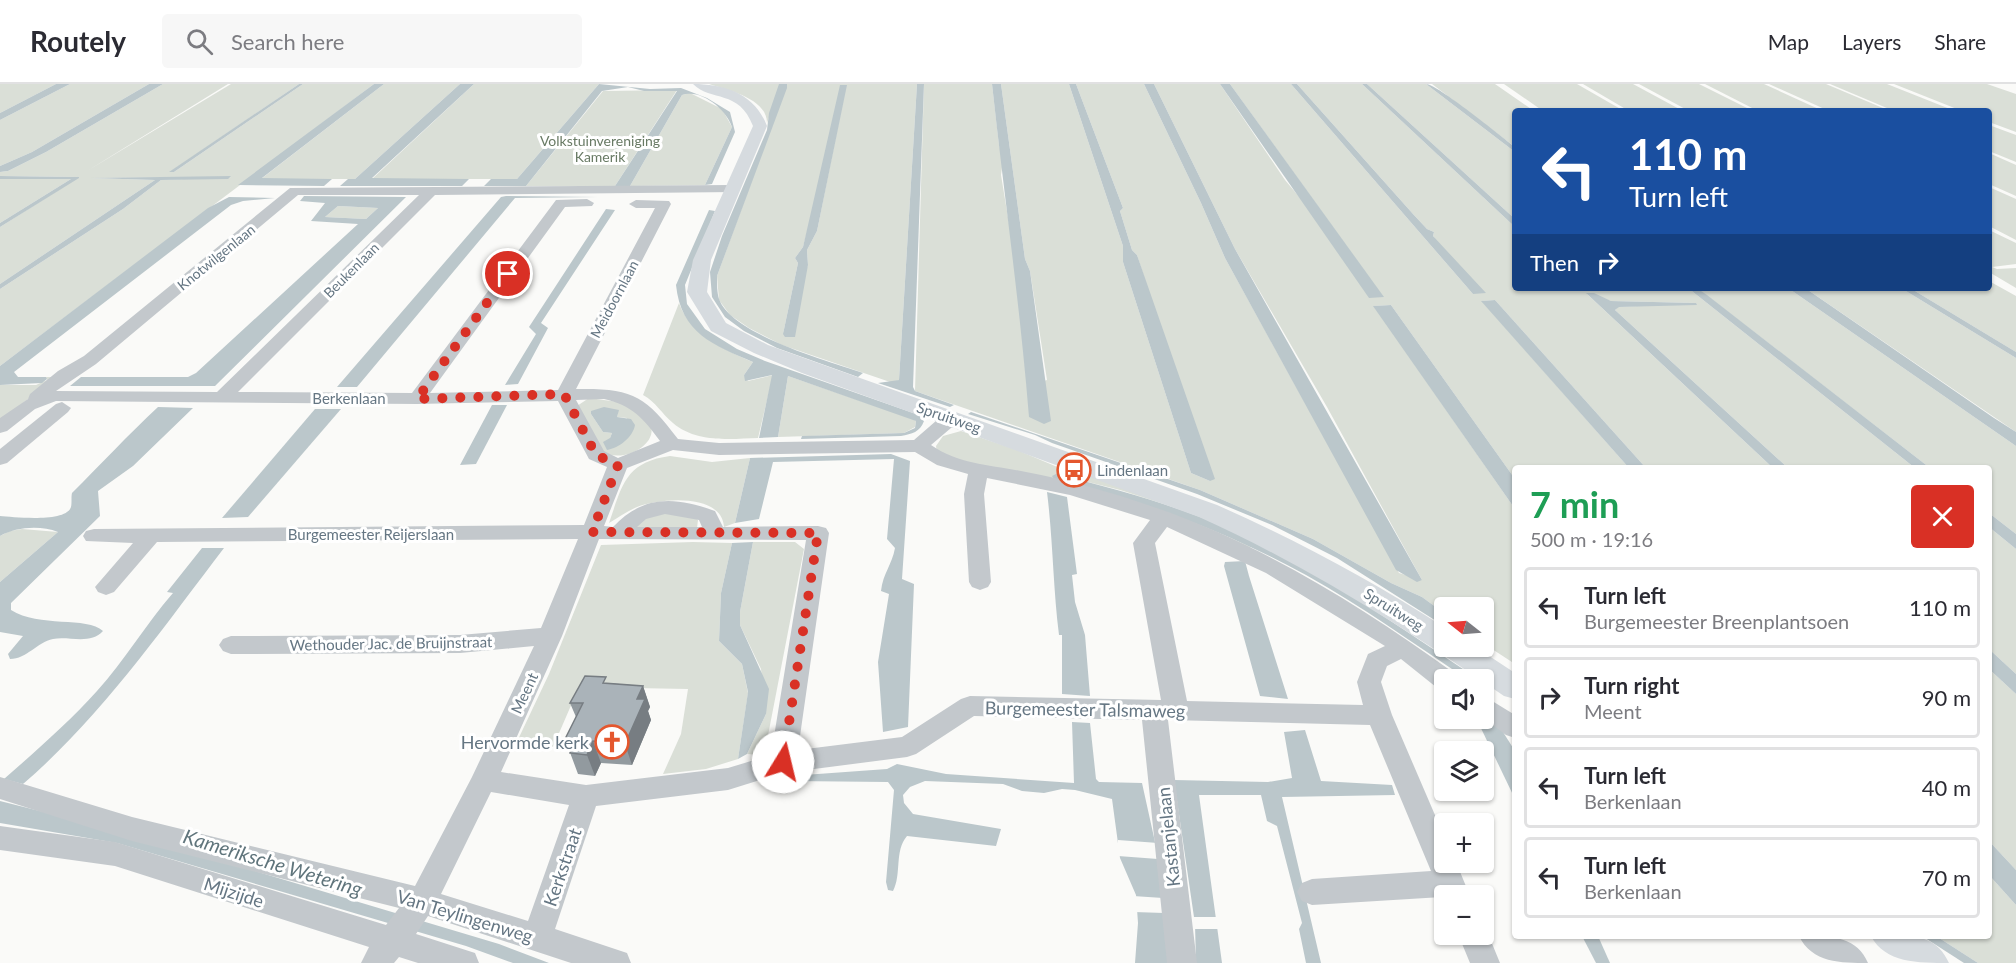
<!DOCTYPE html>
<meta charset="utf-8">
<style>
body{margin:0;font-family:Lato,sans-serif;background:#f7f7f7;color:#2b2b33;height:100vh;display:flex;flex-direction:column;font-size:22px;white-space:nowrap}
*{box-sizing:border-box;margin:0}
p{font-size:20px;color:#7c7c81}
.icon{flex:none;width:33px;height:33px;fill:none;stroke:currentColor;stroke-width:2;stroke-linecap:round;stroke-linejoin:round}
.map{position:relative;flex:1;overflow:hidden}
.side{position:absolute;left:1512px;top:381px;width:480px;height:474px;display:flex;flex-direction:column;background:#fff;border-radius:6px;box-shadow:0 2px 4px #0004}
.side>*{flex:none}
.banner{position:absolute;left:1512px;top:24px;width:480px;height:183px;border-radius:6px;box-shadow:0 2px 4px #0004;background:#1a4fa0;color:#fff;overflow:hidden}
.needle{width:39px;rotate:287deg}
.fabs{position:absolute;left:1434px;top:513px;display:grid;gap:12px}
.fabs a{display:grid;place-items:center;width:60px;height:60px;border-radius:6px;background:#fff;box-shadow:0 2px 4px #0004;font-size:30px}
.pin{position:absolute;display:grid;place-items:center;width:51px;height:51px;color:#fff;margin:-26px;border:3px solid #fff;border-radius:50%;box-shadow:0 2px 6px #0007}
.me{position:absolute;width:66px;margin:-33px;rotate:9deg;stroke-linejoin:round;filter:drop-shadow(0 0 4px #0008)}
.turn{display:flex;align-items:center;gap:21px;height:126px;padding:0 18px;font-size:27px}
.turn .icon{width:78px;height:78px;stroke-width:2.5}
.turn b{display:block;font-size:42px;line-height:51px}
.then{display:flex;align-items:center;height:57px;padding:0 18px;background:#0003;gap:12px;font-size:22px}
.round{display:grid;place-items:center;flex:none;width:63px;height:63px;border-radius:6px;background:#f7f7f7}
.head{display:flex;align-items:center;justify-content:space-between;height:102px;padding:0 18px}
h1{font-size:36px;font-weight:700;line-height:45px;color:#1e9e55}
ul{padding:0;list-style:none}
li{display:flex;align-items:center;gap:18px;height:81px;margin:0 12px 9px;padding:0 6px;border:3px solid #e1e1e2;border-radius:6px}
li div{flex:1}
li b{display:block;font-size:22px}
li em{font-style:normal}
header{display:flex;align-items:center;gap:36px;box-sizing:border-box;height:84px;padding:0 30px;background:#fff;border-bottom:2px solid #e1e1e2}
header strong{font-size:28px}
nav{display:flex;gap:33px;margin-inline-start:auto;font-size:21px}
.search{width:420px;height:54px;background:#f7f7f7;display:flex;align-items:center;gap:15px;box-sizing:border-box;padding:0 21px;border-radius:6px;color:#7c7c81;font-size:22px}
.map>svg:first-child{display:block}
.green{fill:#dadfd7;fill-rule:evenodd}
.water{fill:#bbc7cb;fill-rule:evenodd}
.pier{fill:#fafaf8}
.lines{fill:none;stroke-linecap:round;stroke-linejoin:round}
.minor{fill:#c3c8cc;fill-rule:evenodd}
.major{fill:#d6dbdf;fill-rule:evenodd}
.wall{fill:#929a9f}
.shaded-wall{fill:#777d82}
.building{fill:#aab3b9;stroke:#777d82;stroke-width:1.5}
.route{stroke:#d93025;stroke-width:10;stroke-dasharray:0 18}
.labels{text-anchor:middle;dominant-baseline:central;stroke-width:6;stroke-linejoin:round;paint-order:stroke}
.far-park-label{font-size:14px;fill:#687a64;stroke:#fff}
.far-street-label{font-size:14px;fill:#657683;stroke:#fff}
.street-label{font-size:15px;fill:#657683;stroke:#fff}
.poi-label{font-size:15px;fill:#657683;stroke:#fff;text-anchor:start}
.near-street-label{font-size:18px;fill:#657683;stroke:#fff}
.near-poi-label{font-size:18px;fill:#657683;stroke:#fff;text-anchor:end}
.near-water-label{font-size:20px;font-style:italic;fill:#60757c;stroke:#fff}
</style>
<header>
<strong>Routely</strong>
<div class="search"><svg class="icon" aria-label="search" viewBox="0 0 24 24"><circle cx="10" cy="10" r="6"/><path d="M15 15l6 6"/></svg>Search here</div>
<nav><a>Map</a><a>Layers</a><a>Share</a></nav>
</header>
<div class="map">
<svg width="2016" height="879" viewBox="0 0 2016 879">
<rect width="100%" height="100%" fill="#fafaf8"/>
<!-- green -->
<g class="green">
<polygon points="0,0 56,0 0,29"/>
<polygon points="70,0 149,0 32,68 0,82 0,36"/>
<polygon points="163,0 228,0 87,87 231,0 299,0 170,88 174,88 303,0 374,0 0,282 0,205 123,125 161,96 232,93 90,94 155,96 0,200 0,143 79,93 0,92 0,88 8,87 46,68"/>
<polygon points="384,0 460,0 355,95 261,95"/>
<polygon points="474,0 599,0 517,95 372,95"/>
<path d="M709 0H779L780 1 767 39C767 14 727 6 709 0Z"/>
<path d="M787 0H917L899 296 893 299 782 261 749 244 730 231 719 216 717 192ZM846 2 817 147 807 166 808 181 783 250 798 179 795 174 803 163Z"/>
<polygon points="924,0 992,0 999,61 1003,76 1001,91 1015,176 1027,302 1047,296 1030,187 1025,175 1001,0 1069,0 1123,162 1123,178 1191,389 1210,397 1137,171 1132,166 1120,127 1123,124 1076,0 1144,0 1201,119 1225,174 1399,489 1422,496 1327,323 1235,165 1154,0 1220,0 1285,96 1383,213 1230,0 1291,0 1473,210 1433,152 1434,148 1427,145 1413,130 1297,0 1362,0 1515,143 1515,204 1688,204 1915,384 1788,384 1615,226 1618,223 1696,219 1611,217 1587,210 1773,384 1646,384 1495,216 1482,217 1629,384 1515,384 1515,395 1391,221 1374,222 1515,425 1515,580 1492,565 1484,556 1484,524 1444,524 1444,529 1422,513 1391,499 1313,455 1200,406 915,307"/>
<polygon points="1367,0 1426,0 1515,68 1515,135"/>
<polygon points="1432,0 1495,0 1534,27 1515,27 1515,63"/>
<polygon points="1504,0 1577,0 1624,27 1543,27"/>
<polygon points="1583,0 1633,0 1683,27 1629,27"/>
<polygon points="1639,0 1699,0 1753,27 1689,27"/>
<polygon points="1705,0 1764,0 1823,27 1758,27"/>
<polygon points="1769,0 1826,0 1890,27 1829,27"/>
<polygon points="1830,0 1887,0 1955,27 1894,27"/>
<polygon points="1894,0 1987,0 2016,10 2016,48 1989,38 1989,27 1962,27"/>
<polygon points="677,6 615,102 526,102 603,7"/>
<polygon points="690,9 722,25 732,43 705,101 630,102 682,11"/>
<polygon points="1989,41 2016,51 2016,78 1989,67"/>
<polygon points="1989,69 2016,81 2016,112 1989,100"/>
<polygon points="71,94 71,95 0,139 0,95"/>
<polygon points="1989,103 2016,115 2016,156 1989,142"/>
<polygon points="338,122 378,124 366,135 325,133"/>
<polygon points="1989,146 2016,159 2016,180 1992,183 1997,185 2016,184 2016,204 1989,188"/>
<polygon points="1989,197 2016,212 2016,268 1910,204 1989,204"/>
<polygon points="1697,204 1788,204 2016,362 2016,450 1989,429 1989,384 1930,384"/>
<polygon points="1805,204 1901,204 2016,274 2016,348"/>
<path d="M679 219C690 250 724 266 753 278L744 291 748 297 773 291 758 354C730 355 696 359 673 339 661 329 656 318 643 311Z"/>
<polygon points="788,292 913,335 916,337 915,343 904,349 778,353"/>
<polygon points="46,293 56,293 0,337 0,301 36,301 47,296"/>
<path d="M589 314 626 319 651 342C657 363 619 380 603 367 592 357 584 335 577 322ZM618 327 617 333 627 334 624 357 620 359 610 354 612 349 603 348 591 330Z"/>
<polygon points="961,347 1017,366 1074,390 1078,388 1189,425 1254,458 1186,427 1120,406 1056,390 1179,432 1251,463 1248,466 1179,436 951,378 937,369 936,362 943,352"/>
<path d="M670 372 712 378 750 374 735 439 724 443C722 409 661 414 637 423 627 427 618 434 609 439 622 402 625 378 670 372Z"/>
<polygon points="651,430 689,430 698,436 697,444 631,445"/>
<polygon points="1989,443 2016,465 2016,590 1989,565"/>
<polygon points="22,445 58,448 0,498 0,452 10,447"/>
<polygon points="693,458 732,459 721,509 719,557 742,580 748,609 738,675 706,685 663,690 681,650 688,605 579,603 553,663 514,664 549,590 601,461"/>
<polygon points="753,458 795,458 804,465 765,667 761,671 747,670 766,630 761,585 740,541 740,528"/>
<polygon points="1989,585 2016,610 2016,786 1989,757"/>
<polygon points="1989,791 2016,821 2016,879 1978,879 1936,852 1989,852"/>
</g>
<!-- water -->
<g class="water">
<polygon points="56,0 70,0 0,36 0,29"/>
<polygon points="149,0 163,0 46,68 8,87 0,88 0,82 32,68"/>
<polygon points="299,0 303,0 174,88 169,88"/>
<polygon points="374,0 384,0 262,94 332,95 324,102 238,101"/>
<polygon points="460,0 474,0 372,94 469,95 462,102 340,102 348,95 355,95"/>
<path d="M599 0 650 5 681 4 707 14 730 28 735 48 712 100 705 101 732 43C727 26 701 4 682 11L630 102H615L677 7H644L628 3 602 7 526 102H484L491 95H517Z"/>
<path d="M779 0H787V4L717 192C717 199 717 209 719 215 732 251 829 277 863 289L858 293 777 264 744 247 725 233 712 213 710 188 722 152 767 46 769 29Z"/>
<polygon points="917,0 924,0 913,303 915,307 954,321 950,323 878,299 899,296"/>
<path d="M992 0H1001L1025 175 1030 187 1051 337 1044 340 1029 333C1020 221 1004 111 992 0Z"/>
<polygon points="1069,0 1076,0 1123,124 1120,127 1132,166 1137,171 1215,395 1210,397 1191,389 1123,178 1123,162"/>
<polygon points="1144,0 1154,0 1235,165 1422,496 1417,498 1396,486 1225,174 1201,119"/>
<polygon points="1220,0 1230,0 1384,213 1369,214"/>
<polygon points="1291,0 1297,0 1413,130 1427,145 1434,148 1433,152 1486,209 1473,210"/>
<polygon points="1362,0 1367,0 1515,135 1515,143"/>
<path d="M1426 0C1437 0 1502 53 1515 63V68Z"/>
<polygon points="840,1 847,1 817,147 807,166 808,181 795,253 785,253 783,250 798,179 795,174 803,163"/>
<polygon points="0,92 79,93 79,94 0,143 0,139 71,95 0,95"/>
<polygon points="231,92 228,95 161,96 123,125 0,205 0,200 155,96 90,94"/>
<path d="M304 112 406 113 215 302H70L81 293H188L196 289 358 140 311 137 325 119 300 117ZM338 122 378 124 366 135 325 133Z"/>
<polygon points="506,112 598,113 515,114 357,303 337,303 501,113"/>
<polygon points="229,113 275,114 243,117 231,121 14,288 18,293 46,293 47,295 42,299 0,301 0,282 208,124"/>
<polygon points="606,125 615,126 541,239 548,244 518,300 505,301 536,250 529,243"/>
<path d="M709 126 715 127 685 201 687 220 705 245 737 265 765 277 919 331 924 337C920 348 912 350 901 352L801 355 802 352 904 349 915 344 916 337 788 292 778 353 759 354 772 291 745 297 744 291 753 278C713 261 681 249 676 201Z"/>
<polygon points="1688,204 1697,204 1707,211 1930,384 1915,384"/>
<polygon points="1788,204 1805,204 1994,334 2016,348 2016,362"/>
<polygon points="1901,204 1910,204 2016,268 2016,274"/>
<polygon points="1586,209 1594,209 1611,217 1696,219 1697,221 1619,223 1615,226 1788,384 1773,384"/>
<polygon points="1495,216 1646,384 1629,384 1481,217"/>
<polygon points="1391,221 1515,395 1515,425 1373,222"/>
<polygon points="492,321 507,321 476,380 460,381"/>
<path d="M158 323 193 324 133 382 98 407 100 432 11 519V526C39 544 87 532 103 547 91 561 69 552 53 555 37 558 27 575 10 575L8 570 23 552 0 548V498L58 448C40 441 16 443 0 452V432C14 433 66 439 71 423 72 419 71 413 72 409 101 380 128 351 158 323Z"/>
<path d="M604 323 619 326 617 333 631 335 635 341C633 353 619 364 607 366L603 358 610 354 612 349 603 348 591 330V327Z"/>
<polygon points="315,325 341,325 248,433 222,434"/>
<polygon points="971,328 1200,406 1313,455 1391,499 1422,513 1444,529 1444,542 1337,474 1272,441 1197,410 1052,359 1035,351 968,330"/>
<path d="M891 370 910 377 902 495 914 500 908 643 883 648 878 578 889 510 881 507C883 489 892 481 895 464L887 455 894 375 773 378 759 435 735 439 750 374Z"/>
<path d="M1056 390C1099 401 1142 412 1184 427 1291 465 1384 533 1478 595H1467C1414 560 1362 522 1306 491 1226 447 1142 417 1054 395L1052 392Z"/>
<path d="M1047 408 1067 413 1077 490 1072 491 1075 518 1085 551 1090 612 1062 610V551H1059C1053 503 1053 456 1047 408Z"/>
<polygon points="1989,429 2016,450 2016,465 1989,443"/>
<polygon points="753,458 740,528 740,541 769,605 766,630 747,670 738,675 748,608 742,580 719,557 721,509 732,459"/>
<path d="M202 464H224C162 545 101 633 23 700L4 695C36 667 69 638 97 607 125 576 146 540 173 509L167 508Z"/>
<polygon points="1245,477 1249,492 1288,615 1260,612 1224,482 1225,478"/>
<polygon points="1989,565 2016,590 2016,610 1989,585"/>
<polygon points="1496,637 1515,667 1515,715 1478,638"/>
<path d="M1072 638 1090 639 1096 695 1099 698 1142 699 1155 758 1169 879H1135L1138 839 1136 811 1120 774 1112 715 1075 706 1062 705 1044 709 1022 707 1003 700 925 697 910 703 903 711 904 719 913 730 1001 745 996 762 907 752C894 767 902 790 893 807L888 806 886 798 894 706 888 698 791 697 789 694 790 692 887 685 897 680 946 690 1074 699Z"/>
<polygon points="1305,646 1321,697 1392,701 1395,711 1282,713 1321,879 1306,879 1299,845 1302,839 1277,742 1267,737 1261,711 1199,711 1222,879 1196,879 1195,840 1174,696 1268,698 1292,694 1284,648"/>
<polygon points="0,717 131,750 499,860 549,879 513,879 466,862 117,759 0,739"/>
<polygon points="1989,757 2016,786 2016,821 1989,791"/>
<polygon points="1582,852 1598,852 1610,879 1596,879"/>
<polygon points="1922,852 1936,852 1978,879 1964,879"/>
</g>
<!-- pier -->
<g class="pier">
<polygon points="1118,756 1158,759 1158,775 1118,772"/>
<polygon points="1133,812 1163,814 1164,829 1134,828"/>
<polygon points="1191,833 1218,833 1220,845 1192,845"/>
</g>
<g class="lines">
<!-- minor -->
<g class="minor">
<path d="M732 101 737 102V108L435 111 238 308 412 309 556 116 587 115 594 119 592 122 565 123 430 309 558 306 655 124H636L629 120 636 116 669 117 671 120 576 305C632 304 645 311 678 355L719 359 914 356 944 330H958L960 334 958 338 931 361C960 381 993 381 1026 388 1063 395 1100 405 1136 417 1252 454 1356 518 1454 589L1457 596H1444V605L1436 603 1401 575 1387 582 1381 598 1392 631 1444 752V778H1456L1470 812H1444V819L1442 813 1312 821 1302 817 1297 808 1302 799 1312 795 1431 787 1370 641 1168 636 1197 879H1167L1142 636 974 632 916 670 907 673 783 689 728 706 596 722 555 845 627 869 631 879H571L428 832 416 850 475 869 479 879H418L399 873 394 879H361L369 863 115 782 0 766V742L115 758 386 841 399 824 132 757 0 715V693L132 733 415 802 472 693 534 562 460 569 231 570 223 567 219 561 223 555 231 552 460 551 541 544 578 455 157 458 114 508 106 511 98 508 95 503 133 459 86 457 83 452 86 447 94 445 584 441 607 383 589 375 558 317 417 320 56 317 35 325 7 347 0 349V334L28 315 30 310 58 287 84 272 290 104ZM298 111H419L217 308 56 307 96 280ZM604 315C632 321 644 335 660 357L618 374 604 367 576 316ZM673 366 719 371 915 368 937 381 968 390 964 410 969 498 972 503 980 506 988 503 991 498 984 410 987 394 1070 411 1150 436 1133 459 1161 616 970 612 961 615 902 653 798 666 829 449 826 444 818 442 723 443 715 427C676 413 644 410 613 443L604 442 627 384ZM665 430 699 436 702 443H637L646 435ZM1167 443 1266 489 1385 562 1368 570 1357 598 1363 621 1187 617 1155 459ZM599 455 806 456 771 671 728 684 586 701 501 688 562 552ZM491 708 569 721 528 837 441 810Z"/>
<polygon points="62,318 71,324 68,328 7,379 0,381 0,365 56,320"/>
<polygon points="1484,612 1515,631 1515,654 1506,651 1483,634"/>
<polygon points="1484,840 1500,879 1470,879 1458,850 1484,850"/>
<path d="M1799 852C1826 852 1856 850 1868 879 1841 879 1812 879 1799 852Z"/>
</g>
<!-- major -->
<g class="major">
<path d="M693 0C725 0 755 10 767 42L711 176 707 208 726 239 768 261 818 279 1217 421C1296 456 1372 497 1444 543V562H1474L1515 589V615L1504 612C1409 547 1308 482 1199 433L802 289 754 269 711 247 687 208 693 176 753 42C739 5 711 18 693 0Z"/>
<path d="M1871 852C1902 852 1934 845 1949 879 1918 879 1885 879 1871 852Z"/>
</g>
</g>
<!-- wall -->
<polygon class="wall" points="608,599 643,602 650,623 648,627 651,636 632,681 601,679 595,692 578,690 565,655 576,633 570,619"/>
<!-- shaded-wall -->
<g class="shaded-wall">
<polygon points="643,602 650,623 648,627 651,636 632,681 625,660 637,615"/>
<polygon points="593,657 601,679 595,692 587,671"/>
</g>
<!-- building -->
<polygon class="building" points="585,592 606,593 603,599 643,602 637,615 645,615 625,660 593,657 587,671 570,669 576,656 565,655 583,619 570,619"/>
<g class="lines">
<!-- route -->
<polyline class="route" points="508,190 417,315 564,310 596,371 618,381 592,448 818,449 783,678"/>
</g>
<!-- icons -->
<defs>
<symbol id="bus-ring" viewBox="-11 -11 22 22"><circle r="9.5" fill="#fff" stroke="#e4572e" stroke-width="1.5"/><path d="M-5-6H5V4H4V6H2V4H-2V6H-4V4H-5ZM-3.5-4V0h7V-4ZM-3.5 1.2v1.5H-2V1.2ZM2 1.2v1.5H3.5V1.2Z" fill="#e4572e"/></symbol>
<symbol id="church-ring" viewBox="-11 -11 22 22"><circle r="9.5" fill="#fff" stroke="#e4572e" stroke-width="1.5"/><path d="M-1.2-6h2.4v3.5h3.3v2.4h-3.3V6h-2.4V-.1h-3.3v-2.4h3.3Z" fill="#e4572e"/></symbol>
</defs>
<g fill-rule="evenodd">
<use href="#bus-ring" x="1055" y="367" width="38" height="38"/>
<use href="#church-ring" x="593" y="639" width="38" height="38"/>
</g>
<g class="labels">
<!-- far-park labels -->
<g class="far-park-label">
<text x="600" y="56">Volkstuinvereniging<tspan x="600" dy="16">Kamerik</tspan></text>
</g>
<!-- far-street labels -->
<g class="far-street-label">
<text transform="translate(216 173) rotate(-39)">Knotwilgenlaan</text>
<text transform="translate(351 186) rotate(-45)">Beukenlaan</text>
<text transform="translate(614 215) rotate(-62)">Meidoornlaan</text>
</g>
<!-- street labels -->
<g class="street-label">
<text x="349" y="314">Berkenlaan</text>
<text transform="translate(949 333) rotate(19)">Spruitweg</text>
<text x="371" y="450">Burgemeester Reijerslaan</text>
<text transform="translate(1394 525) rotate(32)">Spruitweg</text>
<text transform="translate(391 559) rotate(-1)">Wethouder Jac. de Bruijnstraat</text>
<text transform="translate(524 609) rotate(-65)">Meent</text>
</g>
<!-- poi labels -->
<g class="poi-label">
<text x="1097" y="386">Lindenlaan</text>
</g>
<!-- near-street labels -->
<g class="near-street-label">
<text transform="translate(1085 625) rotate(1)">Burgemeester Talsmaweg</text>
<text transform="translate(1168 753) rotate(-96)">Kastanjelaan</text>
<text transform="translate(562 783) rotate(-71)">Kerkstraat</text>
<text transform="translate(234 808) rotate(18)">Mijzijde</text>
<text transform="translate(465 832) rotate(17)">Van Teylingenweg</text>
</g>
<!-- near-poi labels -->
<g class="near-poi-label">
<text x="589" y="658">Hervormde kerk</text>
</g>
<!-- near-water labels -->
<g class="near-water-label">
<text transform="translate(273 778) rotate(17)">Kameriksche Wetering</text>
</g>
</g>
</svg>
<div class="fabs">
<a><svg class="needle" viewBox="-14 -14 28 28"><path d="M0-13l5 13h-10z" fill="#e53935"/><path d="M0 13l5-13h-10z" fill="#7c7c81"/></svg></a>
<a><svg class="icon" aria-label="sound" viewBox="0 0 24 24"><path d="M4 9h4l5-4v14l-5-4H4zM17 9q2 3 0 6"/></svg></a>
<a><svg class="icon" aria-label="layers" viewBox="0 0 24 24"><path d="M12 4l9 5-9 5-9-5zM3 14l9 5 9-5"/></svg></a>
<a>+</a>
<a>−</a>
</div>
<div class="pin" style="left:508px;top:190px;background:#d93025"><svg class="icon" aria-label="arrive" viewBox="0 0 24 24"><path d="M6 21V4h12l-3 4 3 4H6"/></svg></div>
<svg class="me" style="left:783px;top:678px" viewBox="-20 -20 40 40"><circle r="19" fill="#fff"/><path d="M0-13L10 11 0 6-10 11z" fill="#d93025"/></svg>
<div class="banner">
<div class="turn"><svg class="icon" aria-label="left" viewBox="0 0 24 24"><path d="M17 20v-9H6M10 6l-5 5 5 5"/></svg><div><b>110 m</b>Turn left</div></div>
<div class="then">Then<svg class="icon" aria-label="right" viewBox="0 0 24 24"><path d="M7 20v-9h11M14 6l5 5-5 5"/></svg></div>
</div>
<section class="side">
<div class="head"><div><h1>7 min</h1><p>500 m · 19:16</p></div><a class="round" style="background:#d93025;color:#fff"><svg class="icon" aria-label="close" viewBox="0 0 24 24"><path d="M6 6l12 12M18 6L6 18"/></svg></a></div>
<ul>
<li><svg class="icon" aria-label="left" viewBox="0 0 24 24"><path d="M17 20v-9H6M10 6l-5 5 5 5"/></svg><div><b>Turn left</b><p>Burgemeester Breenplantsoen</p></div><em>110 m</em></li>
<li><svg class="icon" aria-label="right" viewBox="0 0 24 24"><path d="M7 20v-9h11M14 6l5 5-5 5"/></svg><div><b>Turn right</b><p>Meent</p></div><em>90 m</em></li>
<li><svg class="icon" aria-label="left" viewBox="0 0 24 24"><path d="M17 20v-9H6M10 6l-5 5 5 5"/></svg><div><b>Turn left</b><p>Berkenlaan</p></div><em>40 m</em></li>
<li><svg class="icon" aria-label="left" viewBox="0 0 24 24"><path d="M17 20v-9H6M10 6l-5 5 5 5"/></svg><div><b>Turn left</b><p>Berkenlaan</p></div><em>70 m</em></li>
</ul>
</section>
</div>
